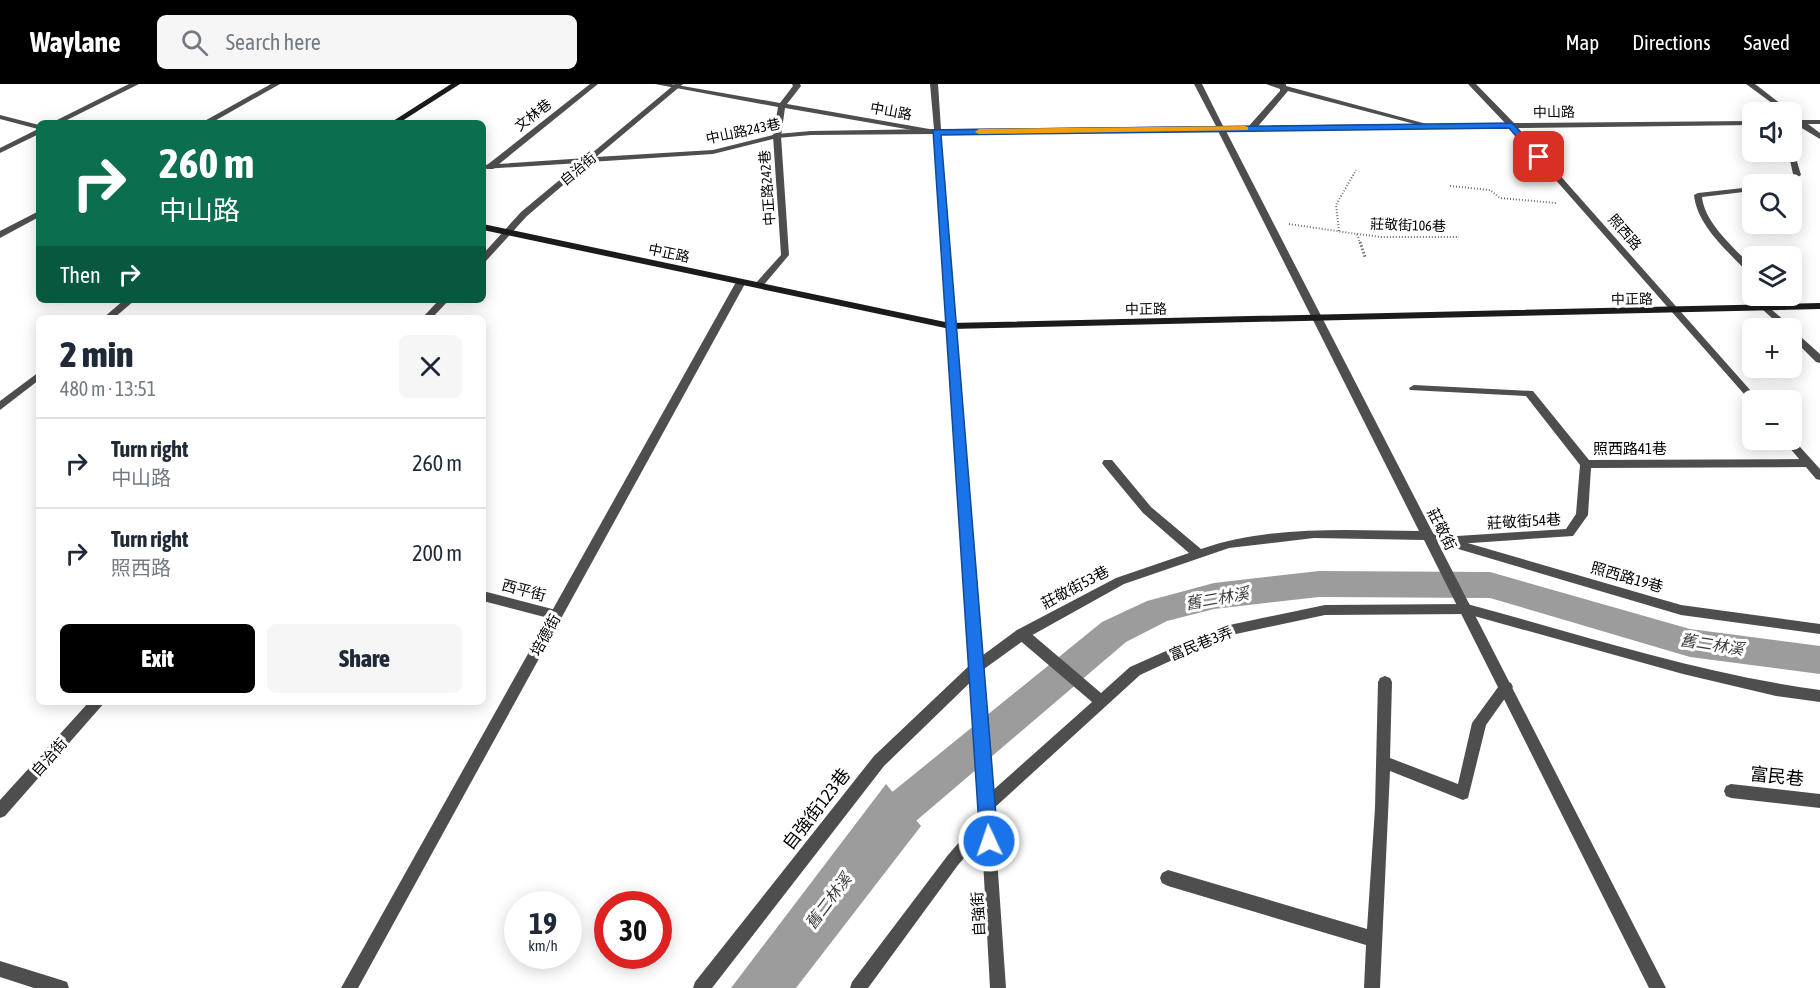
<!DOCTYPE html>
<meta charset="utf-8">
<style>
body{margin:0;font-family:"Asap Condensed","Noto Sans TC",sans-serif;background:#f6f6f7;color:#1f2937;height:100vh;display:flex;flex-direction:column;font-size:22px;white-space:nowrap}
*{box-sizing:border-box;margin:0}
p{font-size:20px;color:#747a83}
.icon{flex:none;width:33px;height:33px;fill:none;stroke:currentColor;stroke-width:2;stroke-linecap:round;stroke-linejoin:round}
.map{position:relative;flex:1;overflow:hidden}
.details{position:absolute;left:36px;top:231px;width:450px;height:390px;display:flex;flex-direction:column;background:#fff;border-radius:9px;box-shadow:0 3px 15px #0003}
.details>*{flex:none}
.top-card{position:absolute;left:36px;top:36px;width:450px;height:183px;border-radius:9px;box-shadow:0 3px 15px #0003;background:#0b6e4f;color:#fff;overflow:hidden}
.buttons{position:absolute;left:1742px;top:18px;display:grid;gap:12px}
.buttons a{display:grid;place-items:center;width:60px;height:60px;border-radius:9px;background:#fff;box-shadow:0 3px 15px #0003;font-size:30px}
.speed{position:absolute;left:504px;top:807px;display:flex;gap:12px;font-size:30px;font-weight:700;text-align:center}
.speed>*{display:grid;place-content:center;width:78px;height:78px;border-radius:50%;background:#fff;box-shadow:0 3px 15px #0003;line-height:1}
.speed small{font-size:15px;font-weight:400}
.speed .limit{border:9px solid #d22;background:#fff;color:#111}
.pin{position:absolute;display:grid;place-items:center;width:51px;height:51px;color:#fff;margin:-26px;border-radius:12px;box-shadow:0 3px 9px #0006}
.me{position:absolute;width:66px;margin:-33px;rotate:357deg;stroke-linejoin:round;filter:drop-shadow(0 0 4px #0008)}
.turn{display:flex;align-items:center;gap:21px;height:126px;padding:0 24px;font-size:27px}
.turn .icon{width:78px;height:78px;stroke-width:2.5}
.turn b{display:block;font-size:42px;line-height:51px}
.then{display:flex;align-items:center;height:57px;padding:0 24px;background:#0003;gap:12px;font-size:22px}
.round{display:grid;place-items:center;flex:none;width:63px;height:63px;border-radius:9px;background:#f6f6f7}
.overview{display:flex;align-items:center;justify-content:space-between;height:102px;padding:0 24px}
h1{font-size:36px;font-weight:800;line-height:45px}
.primary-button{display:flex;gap:12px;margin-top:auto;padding:12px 24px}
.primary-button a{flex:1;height:69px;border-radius:9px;background:#000;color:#fff;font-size:24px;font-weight:800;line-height:69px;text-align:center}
.primary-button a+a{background:#f6f6f7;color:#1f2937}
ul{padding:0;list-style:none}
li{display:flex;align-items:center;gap:18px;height:90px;padding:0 24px;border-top:2px solid #e0e1e3}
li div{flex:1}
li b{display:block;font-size:22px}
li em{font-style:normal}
header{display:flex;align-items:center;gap:36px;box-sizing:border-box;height:84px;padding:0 30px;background:#000;color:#fff}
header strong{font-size:28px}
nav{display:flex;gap:33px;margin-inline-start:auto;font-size:21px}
.search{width:420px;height:54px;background:#f6f6f7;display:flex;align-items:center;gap:15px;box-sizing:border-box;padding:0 21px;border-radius:9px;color:#747a83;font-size:22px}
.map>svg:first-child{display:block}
.water{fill:#9c9c9c}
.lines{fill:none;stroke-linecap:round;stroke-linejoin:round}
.canal{fill:#9c9c9c;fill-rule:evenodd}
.path-far1{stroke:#707070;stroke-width:2;stroke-dasharray:1 2;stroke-linecap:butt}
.path{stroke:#707070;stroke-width:3;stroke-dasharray:1.5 2;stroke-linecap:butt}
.lane{fill:#4e4e4e;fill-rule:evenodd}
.street{fill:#4e4e4e;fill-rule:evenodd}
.secondary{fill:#1b1b1b;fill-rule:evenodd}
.route{fill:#1a73e8;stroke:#114b97;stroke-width:1.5}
.slow{fill:#f59e0b}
.labels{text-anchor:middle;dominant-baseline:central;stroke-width:6;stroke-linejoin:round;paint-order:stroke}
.far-street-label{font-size:14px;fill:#000;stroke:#fff}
.street-label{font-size:15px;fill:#000;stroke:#fff}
.water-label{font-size:16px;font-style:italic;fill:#3d3d3d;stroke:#fff}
.near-street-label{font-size:18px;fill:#000;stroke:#fff}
</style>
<header>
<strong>Waylane</strong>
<div class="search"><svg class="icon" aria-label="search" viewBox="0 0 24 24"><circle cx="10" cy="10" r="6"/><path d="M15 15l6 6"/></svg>Search here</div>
<nav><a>Map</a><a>Directions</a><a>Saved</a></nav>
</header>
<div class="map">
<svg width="1820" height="904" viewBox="0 0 1820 904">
<rect width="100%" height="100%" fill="#fff"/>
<!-- water -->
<polygon class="water" points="886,700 921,742 796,904 731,904"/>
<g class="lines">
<!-- canal -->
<polygon class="canal" points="1319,487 1490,488 1690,545 1820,562 1820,590 1690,573 1490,514 1319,513 1214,525 1167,537 1126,558 903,748 890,766 876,772 862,766 856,753 862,740 875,722 1102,538 1147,517 1214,499"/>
<!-- path-far1 -->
<g class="path-far1">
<polyline points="1450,102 1490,106 1500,114 1556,119"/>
<polyline points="1289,140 1357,150 1360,159"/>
<polyline points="1339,147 1336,121 1356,86"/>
<polyline points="1357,150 1381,153 1459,153"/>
</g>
<!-- path -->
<polyline class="path" points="1360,158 1365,173"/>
<!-- lane -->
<g class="lane">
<polygon points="590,0 598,0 493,85 487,85 487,81"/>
<polygon points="655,0 671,0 780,19 793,2 792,0 800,0 801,2 787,20 935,46 939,48 935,50 785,24 781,52 789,171 762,203 759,204 754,201 781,171 773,52 778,23"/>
<polygon points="1266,0 1286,0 1286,2 1434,42 1430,44 1288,7 1254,47 1248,47 1248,43 1280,7 1280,5"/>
<polygon points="1789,72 1796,74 1801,91 1788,100 1779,100 1793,90"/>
<path d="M1752 103V107L1702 113C1705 140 1734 163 1752 183V191L1749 190C1729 168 1697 142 1694 111L1698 109Z"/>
<polygon points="1769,212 1778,212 1789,223 1784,226 1781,225"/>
<polygon points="1766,221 1791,242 1792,245 1820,270 1820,279 1816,278 1791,253 1791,244 1783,244 1763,226 1761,224"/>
<polygon points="1414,301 1533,307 1589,376 1808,375 1814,379 1808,383 1591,384 1588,431 1573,452 1442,461 1436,457 1442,453 1566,445 1576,430 1580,381 1526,312 1410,306 1409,304"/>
<polygon points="483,507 556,526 561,527 562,531 561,535 556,536 483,517"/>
<path d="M1467 520C1583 551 1700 590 1820 606V618L1776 612 1683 590 1467 530 1325 531 1222 553 1140 591 992 726 987 728 982 726 980 721 982 716 1092 618 1017 554 1015 550 1017 546 1022 545 1027 546 1101 609 1130 583 1220 543 1325 521Z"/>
<polygon points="977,577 982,579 984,583 982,587 884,682 712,904 693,904 695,898 874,672 972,579"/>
<polygon points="1385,592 1390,594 1392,598 1390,674 1458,700 1472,639 1501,599 1506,597 1511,599 1513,603 1486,641 1468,714 1463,716 1390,687 1380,904 1364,904 1366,861 1168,802 1162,799 1160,794 1162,789 1168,786 1367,845 1375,724 1378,598 1380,594"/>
<polygon points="1731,700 1820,710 1820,724 1731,714 1726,712 1724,707 1726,702"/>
<polygon points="988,729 993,731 996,736 993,741 958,781 868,904 850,904 852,898 948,771 983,731"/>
</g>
<!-- street -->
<g class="street">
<polygon points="129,0 139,0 61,39 51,39"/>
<polygon points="271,0 280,0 211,39 201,39"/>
<path d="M675 0H683L596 73 713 66 777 50 811 47 934 45 930 0H938L941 45 1216 42 1194 0H1202L1223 42 1505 39 1468 0H1476L1514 39 1752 37V41L1518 44 1759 316H1752V319L1510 44 1226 47 1433 449 1681 521 1820 540V550L1681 531 1438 459 1666 904H1649L1424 456 1314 454 1229 464 1124 500 1027 554 984 585 1006 904H990L980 721 934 50 811 51 777 54 713 70 590 78 527 132 486 177 483 178V170L521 128 580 79 483 85V81L586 74ZM1218 47 1419 447C1347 446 1271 441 1201 465L1151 423 1112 376H1104L1102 379 1104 382 1143 429 1189 469 1116 494 1017 546 983 571 941 50Z"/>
<polygon points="1746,0 1755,0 1802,36 1820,36 1820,40 1808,40 1820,49 1820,55 1795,40 1791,35 1791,28 1784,28"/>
<polygon points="0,31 39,41 39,50 0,69 0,64 38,45 0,35"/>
<polygon points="39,127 39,133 0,154 0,147"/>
<polygon points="741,195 746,198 358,904 341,904 736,198"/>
<polygon points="124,216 135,216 114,234 103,234"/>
<polygon points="439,216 449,216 432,234 422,234"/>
<polygon points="39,288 39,296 0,326 0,317"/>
<polygon points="1791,353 1820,385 1820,396 1816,395 1783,356 1791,356"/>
<polygon points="89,618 105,618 5,732 0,734 0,716"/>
<polygon points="0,877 61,896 67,898 69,904 34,904 0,893"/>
</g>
<!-- secondary -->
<g class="secondary">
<polygon points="451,0 460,0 399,39 390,39"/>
<polygon points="483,140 950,239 1820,219 1820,225 950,245 483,146"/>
</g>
</g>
<!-- route -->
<polygon class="route" points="1512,39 1542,71 1542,75 1536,75 1509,44 941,51 998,757 995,763 989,765 983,763 980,757 933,46"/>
<!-- slow -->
<polygon class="slow" points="1245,42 1248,43 1248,46 979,50 975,48 979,45"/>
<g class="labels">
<!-- far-street labels -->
<g class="far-street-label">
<text transform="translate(891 27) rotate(10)">中山路</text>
<text transform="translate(1554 28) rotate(-1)">中山路</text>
<text transform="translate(533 31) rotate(-38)">文林巷</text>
<text transform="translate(743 47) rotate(-12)">中山路243巷</text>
<text transform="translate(578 85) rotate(-40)">自治街</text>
<text transform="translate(767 104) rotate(-94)">中正路242巷</text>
<text transform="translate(1408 141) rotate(2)">莊敬街106巷</text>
<text transform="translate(1625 148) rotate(49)">照西路</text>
<text transform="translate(669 169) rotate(12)">中正路</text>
<text transform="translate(1632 215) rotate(-1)">中正路</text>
<text transform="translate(1146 225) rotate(-1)">中正路</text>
</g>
<!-- street labels -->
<g class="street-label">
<text x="1630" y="364">照西路41巷</text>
<text transform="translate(1524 437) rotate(-3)">莊敬街54巷</text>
<text transform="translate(1442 445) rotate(63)">莊敬街</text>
<text transform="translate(1627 493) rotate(16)">照西路19巷</text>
<text transform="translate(1075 503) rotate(-28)">莊敬街53巷</text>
<text transform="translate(524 506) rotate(15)">西平街</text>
<text transform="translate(545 551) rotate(-61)">培德街</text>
<text transform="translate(1201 559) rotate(-22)">富民巷3弄</text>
<text transform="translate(49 673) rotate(-48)">自治街</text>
<text transform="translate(978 830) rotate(-93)">自強街</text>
</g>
<!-- water labels -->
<g class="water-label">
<text transform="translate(1217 514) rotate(-10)">舊二林溪</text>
<text transform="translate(1712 560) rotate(9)">舊二林溪</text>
<text transform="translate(828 817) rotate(-53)">舊二林溪</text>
</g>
<!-- near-street labels -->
<g class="near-street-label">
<text transform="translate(1777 692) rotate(6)">富民巷</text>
<text transform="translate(816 725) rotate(-52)">自強街123巷</text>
</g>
</g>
</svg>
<div class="buttons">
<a><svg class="icon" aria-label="sound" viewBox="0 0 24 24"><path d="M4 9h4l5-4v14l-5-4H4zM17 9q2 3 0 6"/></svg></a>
<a><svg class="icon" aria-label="search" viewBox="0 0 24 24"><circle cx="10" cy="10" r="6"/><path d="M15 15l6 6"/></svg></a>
<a><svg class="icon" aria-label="layers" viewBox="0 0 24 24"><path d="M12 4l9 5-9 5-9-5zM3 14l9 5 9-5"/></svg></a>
<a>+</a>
<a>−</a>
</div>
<div class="speed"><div>19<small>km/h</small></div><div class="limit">30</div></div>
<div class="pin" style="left:1539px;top:73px;background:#d93025"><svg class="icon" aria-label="arrive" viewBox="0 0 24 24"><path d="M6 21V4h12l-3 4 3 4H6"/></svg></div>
<svg class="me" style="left:989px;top:757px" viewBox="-20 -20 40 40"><circle r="17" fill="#1a73e8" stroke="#fff" stroke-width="3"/><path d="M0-11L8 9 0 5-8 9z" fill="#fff"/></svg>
<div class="top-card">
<div class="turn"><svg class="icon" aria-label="right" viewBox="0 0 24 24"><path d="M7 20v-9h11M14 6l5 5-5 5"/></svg><div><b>260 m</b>中山路</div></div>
<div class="then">Then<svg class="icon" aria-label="right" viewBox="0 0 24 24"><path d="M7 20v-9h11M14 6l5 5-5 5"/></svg></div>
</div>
<section class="details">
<div class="overview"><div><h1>2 min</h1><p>480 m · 13:51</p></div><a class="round"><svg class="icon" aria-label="close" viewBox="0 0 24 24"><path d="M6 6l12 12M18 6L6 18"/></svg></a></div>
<ul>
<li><svg class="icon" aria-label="right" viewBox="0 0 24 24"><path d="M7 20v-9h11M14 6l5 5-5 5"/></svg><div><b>Turn right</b><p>中山路</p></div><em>260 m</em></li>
<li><svg class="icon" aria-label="right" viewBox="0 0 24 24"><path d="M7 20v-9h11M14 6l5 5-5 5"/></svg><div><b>Turn right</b><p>照西路</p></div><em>200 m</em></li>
</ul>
<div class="primary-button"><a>Exit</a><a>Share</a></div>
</section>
</div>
